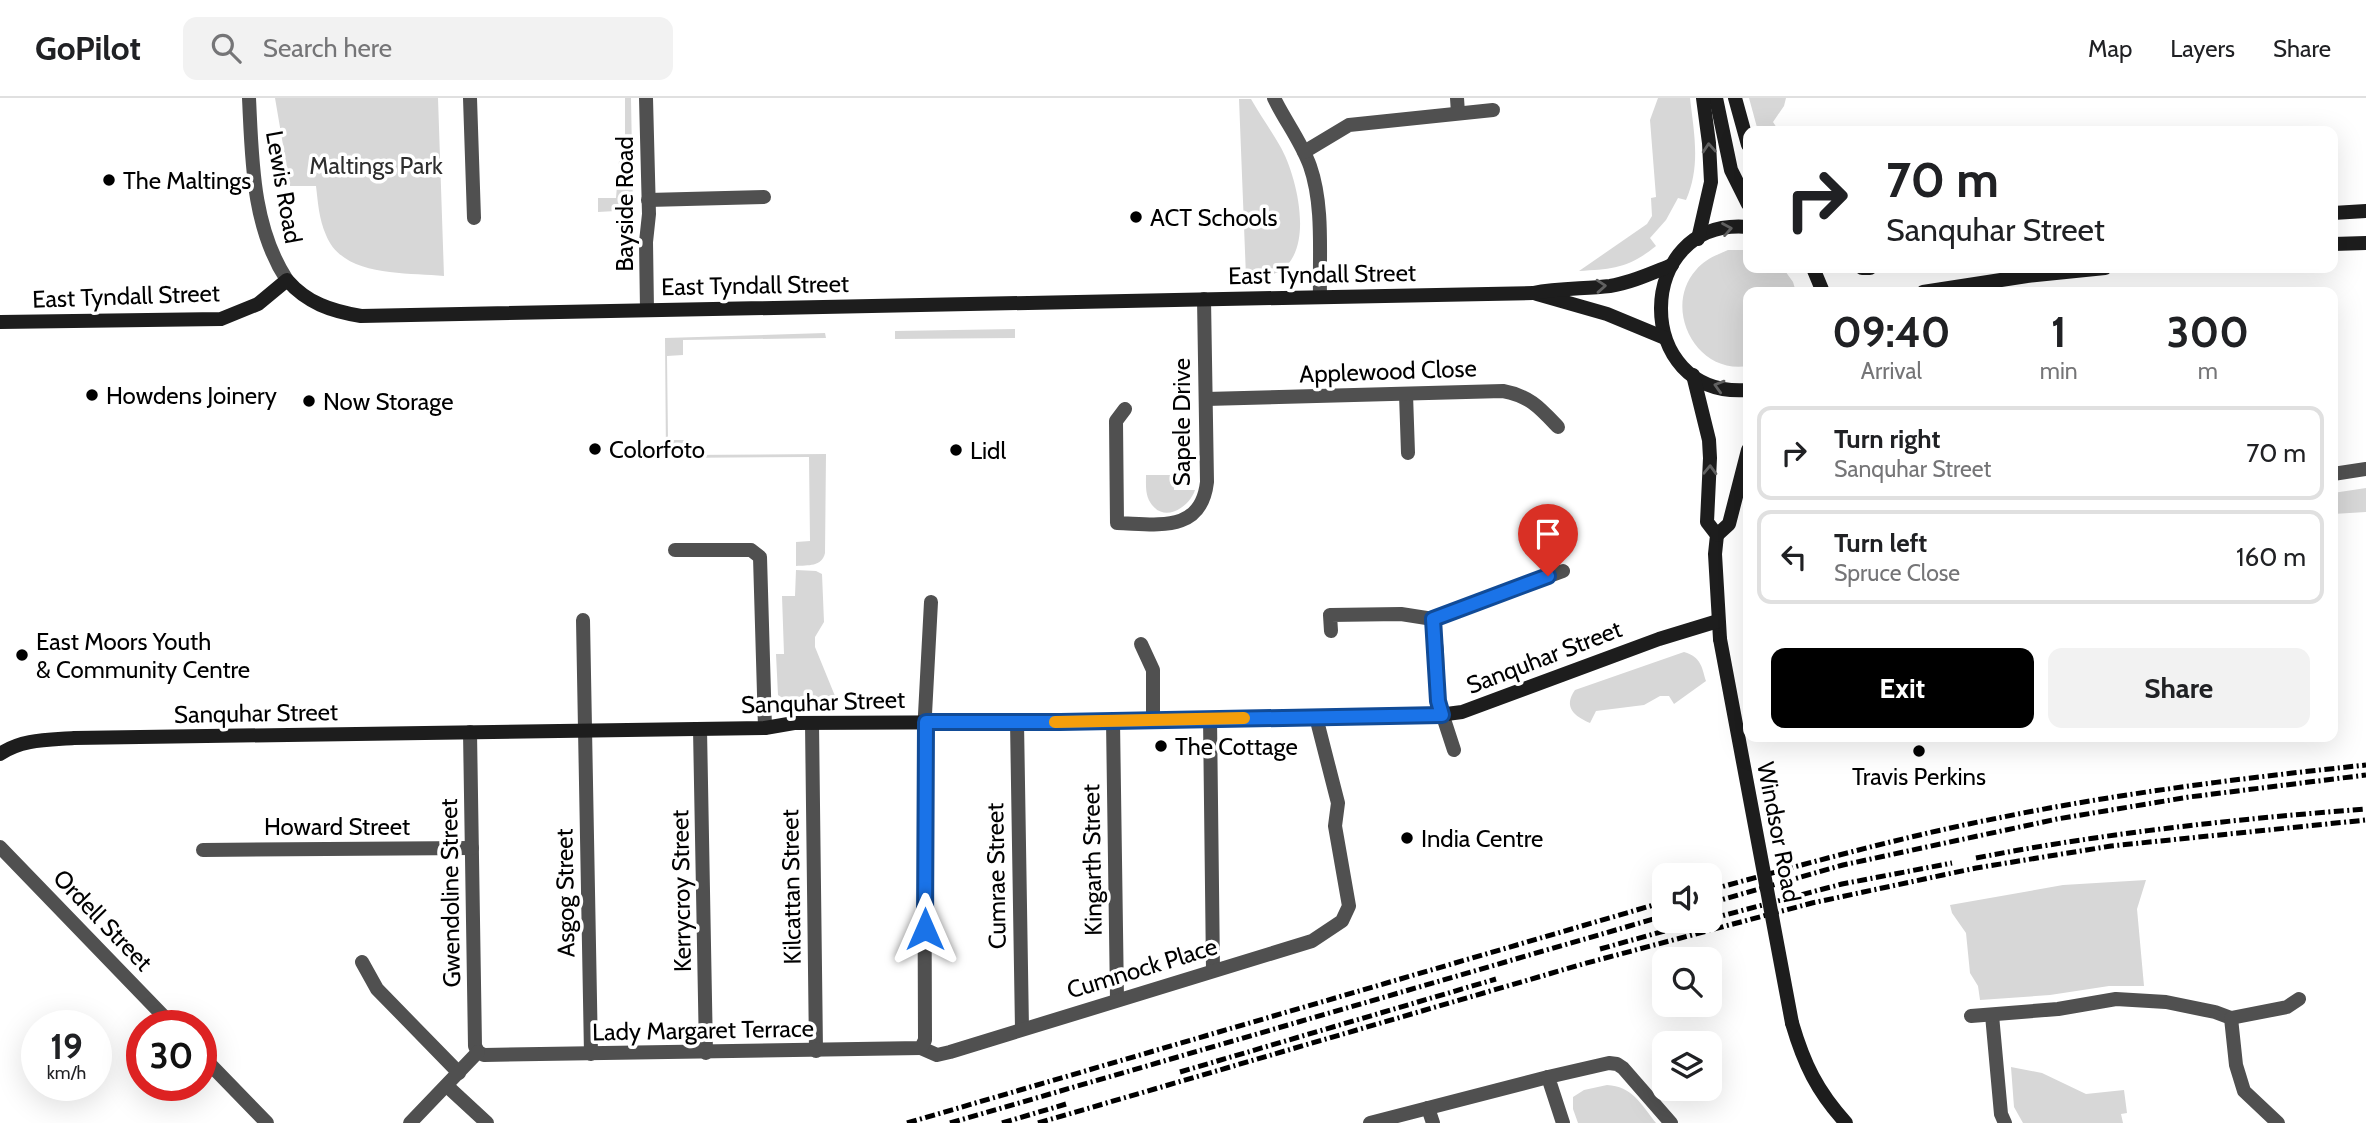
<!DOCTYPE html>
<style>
body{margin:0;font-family:Cabin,sans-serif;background:#f2f2f2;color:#202124;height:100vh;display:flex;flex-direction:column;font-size:26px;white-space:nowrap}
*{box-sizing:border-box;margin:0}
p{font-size:23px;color:#757577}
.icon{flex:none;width:38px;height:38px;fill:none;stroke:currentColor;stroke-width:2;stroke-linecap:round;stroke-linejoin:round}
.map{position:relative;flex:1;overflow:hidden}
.drawer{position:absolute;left:1743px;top:189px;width:595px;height:455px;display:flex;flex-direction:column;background:#fff;border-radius:14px;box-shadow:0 7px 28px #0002}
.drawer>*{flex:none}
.banner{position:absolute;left:1743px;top:28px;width:595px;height:147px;border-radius:14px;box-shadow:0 7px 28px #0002;background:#fff;color:#202124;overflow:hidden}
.buttons{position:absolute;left:1652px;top:765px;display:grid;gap:14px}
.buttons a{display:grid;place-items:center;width:70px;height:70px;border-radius:14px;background:#fff;box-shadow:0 7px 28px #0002;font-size:35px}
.speed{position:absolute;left:21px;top:912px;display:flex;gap:14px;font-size:35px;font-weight:700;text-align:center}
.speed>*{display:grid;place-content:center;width:91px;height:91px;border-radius:50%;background:#fff;box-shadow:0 7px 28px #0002;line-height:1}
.speed small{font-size:18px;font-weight:400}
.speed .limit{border:10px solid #d22;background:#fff;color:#111}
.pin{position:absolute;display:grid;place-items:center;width:60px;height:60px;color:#fff;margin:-72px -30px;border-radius:50% 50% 50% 0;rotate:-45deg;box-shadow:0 0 7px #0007}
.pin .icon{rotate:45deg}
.me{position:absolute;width:77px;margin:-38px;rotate:0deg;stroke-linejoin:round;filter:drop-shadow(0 0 5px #0008)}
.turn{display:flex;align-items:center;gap:24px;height:147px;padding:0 28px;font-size:32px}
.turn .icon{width:91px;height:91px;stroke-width:2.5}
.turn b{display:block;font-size:49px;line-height:60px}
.eta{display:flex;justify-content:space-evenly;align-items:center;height:119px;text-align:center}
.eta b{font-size:42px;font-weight:700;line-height:49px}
.primary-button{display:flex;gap:14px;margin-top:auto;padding:14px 28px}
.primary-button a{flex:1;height:80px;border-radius:14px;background:#000;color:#fff;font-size:28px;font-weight:700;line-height:80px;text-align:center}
.primary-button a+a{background:#f2f2f2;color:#202124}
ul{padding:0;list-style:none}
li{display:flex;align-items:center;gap:21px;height:94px;margin:0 14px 10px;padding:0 14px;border:4px solid #e0e0e0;border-radius:14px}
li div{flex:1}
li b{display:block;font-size:26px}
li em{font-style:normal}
header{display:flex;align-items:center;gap:42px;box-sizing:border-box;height:98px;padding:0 35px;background:#fff;border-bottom:2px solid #e0e0e0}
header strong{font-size:33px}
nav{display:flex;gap:38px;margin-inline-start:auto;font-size:24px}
.search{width:490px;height:63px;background:#f2f2f2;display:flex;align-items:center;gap:18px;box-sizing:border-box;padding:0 24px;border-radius:14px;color:#757577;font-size:26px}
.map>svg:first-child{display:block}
.green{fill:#d7d7d7}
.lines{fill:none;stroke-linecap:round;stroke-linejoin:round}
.street{stroke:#505050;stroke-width:14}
.secondary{stroke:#1d1d1d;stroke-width:14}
.rail{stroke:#000;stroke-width:5;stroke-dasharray:10 3.5 2 3.5;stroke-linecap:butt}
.secondary-bridge{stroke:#1d1d1d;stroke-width:14}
.oneway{stroke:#616161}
.route-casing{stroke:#114b97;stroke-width:18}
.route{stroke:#1a73e8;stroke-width:12}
.slow{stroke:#f59e0b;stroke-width:12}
.poi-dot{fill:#000;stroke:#fff;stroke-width:2.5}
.labels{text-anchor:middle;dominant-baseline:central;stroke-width:7;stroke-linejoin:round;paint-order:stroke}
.park-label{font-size:24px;fill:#2e2e2e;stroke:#fff}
.poi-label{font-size:24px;fill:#000;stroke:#fff;text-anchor:start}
.street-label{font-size:24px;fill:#000;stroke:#fff}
</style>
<header>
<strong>GoPilot</strong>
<div class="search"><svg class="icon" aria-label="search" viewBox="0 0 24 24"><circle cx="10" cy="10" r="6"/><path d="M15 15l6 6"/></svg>Search here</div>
<nav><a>Map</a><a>Layers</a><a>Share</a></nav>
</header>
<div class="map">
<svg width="2366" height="1025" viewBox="0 0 2366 1025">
<rect width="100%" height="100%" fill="#fff"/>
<!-- green -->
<g class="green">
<path d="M275 0H438L444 178C406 174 343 180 326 137 319 121 318 105 316 88H290Z"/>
<polygon points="625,0 631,0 633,112 598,114 598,100 616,100 619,63 625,63"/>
<path d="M1658 0H1690C1694 35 1701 68 1686 102L1678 100 1666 122 1650 140 1656 148C1629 170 1613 171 1579 173L1647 126 1652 118 1651 100 1656 99 1650 22Z"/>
<polygon points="1749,0 1786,0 1784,8 1773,24 1779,33 1758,33"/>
<path d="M1239 1H1251C1260 17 1271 32 1280 48 1297 77 1316 154 1278 174 1268 179 1256 178 1246 179Z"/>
<path d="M1728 152H1748V170H1783L1793 184 1796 194H1748V268C1696 277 1662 210 1696 172 1704 162 1716 157 1728 152Z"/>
<polygon points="1015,231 1015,240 895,241 895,233"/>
<path d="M825 235 826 240 683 242V257L667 258 668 342H684V357L826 356 825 455C822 469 808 467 796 468V444L810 443 809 359 666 360 665 240Z"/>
<path d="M1146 377H1174V392H1195C1190 408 1166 425 1152 407 1145 398 1146 389 1146 377Z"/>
<polygon points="2366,390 2366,414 2333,416 2333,395"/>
<polygon points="796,472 816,473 822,476 824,524 815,539 815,549 835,598 835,608 789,604 778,597 776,556 784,556 782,498 795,498"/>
<path d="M1684 554C1702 559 1702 571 1706 583L1674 606 1669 598H1660L1644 607 1596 613 1590 625C1574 618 1563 609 1575 592Z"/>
<polygon points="2146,782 2137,811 2144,888 2109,888 2050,897 1980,902 1978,888 1970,875 1966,835 1952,815 1950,807 2063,787"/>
<polygon points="2011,969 2042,975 2086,996 2124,992 2127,1015 2121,1016 2123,1025 2023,1025 2014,1009"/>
<path d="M1607 987C1632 988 1641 1006 1656 1025H1578L1573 1011V999L1584 992Z"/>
</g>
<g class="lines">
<!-- street -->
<g class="street">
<path d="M249 0C252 61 252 129 287 182"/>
<polyline points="470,0 474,120"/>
<polyline points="646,0 649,116 646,144 647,212"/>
<path d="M1274 0C1285 23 1301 43 1310 68 1324 108 1319 157 1320 199"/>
<polyline points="1457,0 1458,15"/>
<polyline points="1304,54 1349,27 1493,12"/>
<polyline points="648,102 764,99"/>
<polyline points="1406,296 1408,355"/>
<path d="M1206 301 1503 293C1530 298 1540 310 1558 329"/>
<path d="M1125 311 1116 323 1117 425C1157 426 1201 436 1207 384L1204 201"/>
<polyline points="2333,376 2366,371"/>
<polyline points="675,452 751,452 760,459 765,630"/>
<polyline points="583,522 591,956"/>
<polyline points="1331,533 1330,517 1401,516 1433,521"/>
<polyline points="1141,546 1153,572 1153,622"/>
<polyline points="1210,620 1213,872"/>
<polyline points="1113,623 1117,901"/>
<polyline points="1017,624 1022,931"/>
<polyline points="812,625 816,953"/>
<polyline points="700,631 706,955"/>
<polyline points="470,634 475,948 478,954"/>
<polyline points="1454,652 1438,603 1437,554 1433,521 1563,473"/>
<polyline points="0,749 173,928"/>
<polyline points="203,752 472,750"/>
<polyline points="362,864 377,891 459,975"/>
<polyline points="1992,917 2001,1016 2005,1025"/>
<polyline points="1971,918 2058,911 2116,901 2166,904 2215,914 2231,920 2236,967 2244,993 2278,1025"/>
<polyline points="2231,920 2287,909 2299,901"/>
<polyline points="921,950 937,957 950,954 1312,843 1342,823 1349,808 1335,728 1338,705 1316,619"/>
<polyline points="478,954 484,957 921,950 925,942 924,635 931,504"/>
<polyline points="201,957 267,1025"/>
<polyline points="447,988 487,1025"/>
<polyline points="1428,1010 1433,1025"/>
<polyline points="410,1025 478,954"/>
<polyline points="1370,1025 1548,979"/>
<polyline points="1563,1025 1548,979 1609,965 1617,966 1623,970 1671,1025"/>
</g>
<!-- secondary -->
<g class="secondary">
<polyline points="1716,0 1731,72 1748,106"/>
<polyline points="1735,0 1748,47"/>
<polyline points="2333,115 2366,113"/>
<path d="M1748 129C1633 119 1631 301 1748 292"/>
<polyline points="1698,141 1711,84 1709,45 1703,0"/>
<polyline points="2333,146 2366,145"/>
<polyline points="1813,170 1823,194"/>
<polyline points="1862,170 1870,170"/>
<polyline points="1923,194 2027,178 2105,170"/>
<polyline points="1537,196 1607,216 1665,240"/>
<path d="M0 224 221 221 258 206 287 182C307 205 331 213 361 218L1533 195C1559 190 1584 191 1610 188 1631 185 1652 175 1672 167"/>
<polyline points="1693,277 1709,342 1710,360 1707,424 1717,437 1715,456 1720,541"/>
<polyline points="1717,437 1729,426 1748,352"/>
<path d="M0 656C22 641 48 642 74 640L765 630 794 625 1017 624 1431 618 1462 614 1659 541 1718 523"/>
<path d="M1792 925C1804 966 1817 993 1846 1025"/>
</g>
<!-- rail -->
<g class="rail">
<path d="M1976 760C2105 735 2235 721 2366 711"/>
<path d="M1710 792C1805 766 1901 739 1998 720 2120 695 2243 680 2366 667"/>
<polyline points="1710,805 1843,767 2057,721 2189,699 2366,677"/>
<polyline points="1710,821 1842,786 1952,765"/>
<polyline points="1600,851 1704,822"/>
<polyline points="1180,974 1496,881"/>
<polyline points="907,1025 1664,804"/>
<polyline points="950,1025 1664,818"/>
<polyline points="1002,1025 1066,1006"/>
<polyline points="1038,1025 1583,866 1812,805 1976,770 2111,748 2366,722"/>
</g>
<!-- secondary-bridge -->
<polyline class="secondary-bridge" points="1720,541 1792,925"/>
</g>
<!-- one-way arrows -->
<defs><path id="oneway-chevron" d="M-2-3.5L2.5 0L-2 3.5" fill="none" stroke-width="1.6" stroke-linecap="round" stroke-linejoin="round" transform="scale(1.75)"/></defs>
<g class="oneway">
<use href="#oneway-chevron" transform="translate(1709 50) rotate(-94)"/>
<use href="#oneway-chevron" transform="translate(1727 131) rotate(-10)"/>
<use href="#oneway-chevron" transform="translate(1601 188) rotate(-4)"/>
<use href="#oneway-chevron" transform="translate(1719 288) rotate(-164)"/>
<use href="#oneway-chevron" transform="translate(1710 372) rotate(-88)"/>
</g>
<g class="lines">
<defs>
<polyline id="route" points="925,831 926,624 1060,624 1442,617 1438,603 1433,521 1548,478"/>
</defs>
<!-- route casing -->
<use href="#route" class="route-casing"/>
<!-- route -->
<use href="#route" class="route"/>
<!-- slow -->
<polyline class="slow" points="1055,624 1244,620"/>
</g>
<!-- markers -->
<g class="poi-dot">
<circle cx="109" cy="82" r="7"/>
<circle cx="1136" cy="119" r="7"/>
<circle cx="92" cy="297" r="7"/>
<circle cx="309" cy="303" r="7"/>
<circle cx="595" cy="351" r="7"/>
<circle cx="956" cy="352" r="7"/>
<circle cx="22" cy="557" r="7"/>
<circle cx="1161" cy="648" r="7"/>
<circle cx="1919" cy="653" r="7"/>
<circle cx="1407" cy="740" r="7"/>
</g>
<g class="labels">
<!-- park labels -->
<g class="park-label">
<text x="376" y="67">Maltings Park</text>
</g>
<!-- poi labels -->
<g class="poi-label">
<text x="123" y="82">The Maltings</text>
<text x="1150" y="119">ACT Schools</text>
<text x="106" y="297">Howdens Joinery</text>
<text x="323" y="303">Now Storage</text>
<text x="609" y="351">Colorfoto</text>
<text x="970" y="352">Lidl</text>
<text x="36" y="543">East Moors Youth<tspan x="36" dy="28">&amp; Community Centre</tspan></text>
<text x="1175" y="648">The Cottage</text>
<text x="1919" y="678" text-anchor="middle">Travis Perkins</text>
<text x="1421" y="740">India Centre</text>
</g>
<!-- street labels -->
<g class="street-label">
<text transform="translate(284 89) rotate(80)">Lewis Road</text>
<text transform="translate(624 106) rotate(-90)">Bayside Road</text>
<text transform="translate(1322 176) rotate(-1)">East Tyndall Street</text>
<text transform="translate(755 187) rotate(-1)">East Tyndall Street</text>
<text transform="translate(126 198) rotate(-2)">East Tyndall Street</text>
<text transform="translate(1388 273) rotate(-2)">Applewood Close</text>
<text transform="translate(1181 324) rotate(-90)">Sapele Drive</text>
<text transform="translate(1544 559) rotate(-21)">Sanquhar Street</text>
<text transform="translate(823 604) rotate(-2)">Sanquhar Street</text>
<text transform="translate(256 615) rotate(-1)">Sanquhar Street</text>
<text x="337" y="728">Howard Street</text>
<text transform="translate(1779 734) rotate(79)">Windsor Road</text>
<text transform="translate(1092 762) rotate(-91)">Kingarth Street</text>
<text transform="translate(996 778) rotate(-91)">Cumrae Street</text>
<text transform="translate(791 789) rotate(-91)">Kilcattan Street</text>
<text transform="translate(681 793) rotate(-91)">Kerrycroy Street</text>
<text transform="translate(450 795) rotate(-91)">Gwendoline Street</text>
<text transform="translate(565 795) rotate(-91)">Asgog Street</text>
<text transform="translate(103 822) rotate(46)">Ordell Street</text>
<text transform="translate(1142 870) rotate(-17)">Cumnock Place</text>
<text transform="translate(703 932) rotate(-1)">Lady Margaret Terrace</text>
</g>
</g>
</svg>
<div class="buttons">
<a><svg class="icon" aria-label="sound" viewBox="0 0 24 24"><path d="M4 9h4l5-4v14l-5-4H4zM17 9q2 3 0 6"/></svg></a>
<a><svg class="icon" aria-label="search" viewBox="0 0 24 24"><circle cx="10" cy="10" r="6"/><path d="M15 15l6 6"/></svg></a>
<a><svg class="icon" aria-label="layers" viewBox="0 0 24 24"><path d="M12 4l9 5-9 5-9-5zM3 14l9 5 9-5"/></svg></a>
</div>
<div class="speed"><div>19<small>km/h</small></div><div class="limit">30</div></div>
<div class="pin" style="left:1548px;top:478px;background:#d93025"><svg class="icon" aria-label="arrive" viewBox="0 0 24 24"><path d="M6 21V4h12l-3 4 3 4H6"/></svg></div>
<svg class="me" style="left:925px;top:831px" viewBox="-20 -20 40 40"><path d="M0-17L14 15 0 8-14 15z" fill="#1a73e8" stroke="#fff" stroke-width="4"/></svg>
<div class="banner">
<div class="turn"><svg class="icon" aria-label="right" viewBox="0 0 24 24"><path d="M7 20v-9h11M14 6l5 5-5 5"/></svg><div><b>70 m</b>Sanquhar Street</div></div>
</div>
<section class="drawer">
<div class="eta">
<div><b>09:40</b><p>Arrival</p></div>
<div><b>1</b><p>min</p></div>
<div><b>300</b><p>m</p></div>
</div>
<ul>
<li><svg class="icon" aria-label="right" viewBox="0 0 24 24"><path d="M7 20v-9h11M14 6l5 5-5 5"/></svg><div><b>Turn right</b><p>Sanquhar Street</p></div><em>70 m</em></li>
<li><svg class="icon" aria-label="left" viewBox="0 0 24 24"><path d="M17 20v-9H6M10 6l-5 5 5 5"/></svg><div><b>Turn left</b><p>Spruce Close</p></div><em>160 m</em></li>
</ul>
<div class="primary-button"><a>Exit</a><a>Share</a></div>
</section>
</div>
